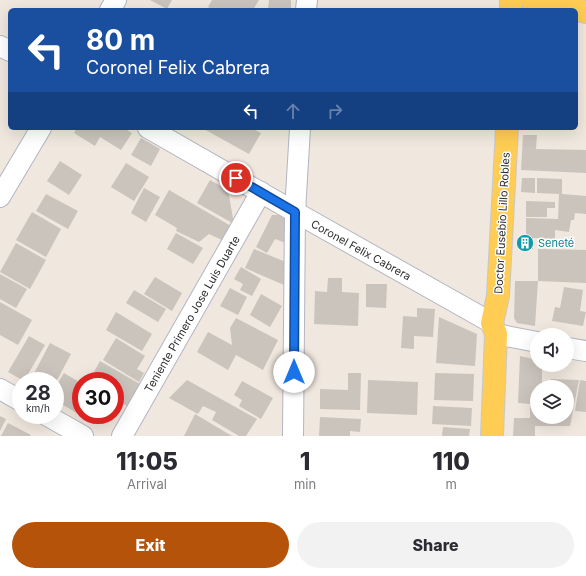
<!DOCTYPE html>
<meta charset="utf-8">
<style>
body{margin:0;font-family:Inter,sans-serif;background:#f2f2f3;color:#2b2b33;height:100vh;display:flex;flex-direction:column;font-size:15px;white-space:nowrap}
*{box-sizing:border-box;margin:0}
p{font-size:13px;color:#7c7c81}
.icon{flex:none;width:22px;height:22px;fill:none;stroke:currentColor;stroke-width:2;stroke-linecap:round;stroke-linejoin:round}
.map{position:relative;height:436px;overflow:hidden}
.panel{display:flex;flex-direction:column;background:#fff;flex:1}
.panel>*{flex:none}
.banner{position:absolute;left:8px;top:8px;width:570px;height:122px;border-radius:6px;box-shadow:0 4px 16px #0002;background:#1a4fa0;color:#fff;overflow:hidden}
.buttons{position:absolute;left:530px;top:328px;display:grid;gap:8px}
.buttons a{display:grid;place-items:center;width:44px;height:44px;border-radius:50%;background:#fff;box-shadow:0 4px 16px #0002;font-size:20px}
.speed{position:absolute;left:12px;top:372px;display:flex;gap:8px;font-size:20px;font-weight:700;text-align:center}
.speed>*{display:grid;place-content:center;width:52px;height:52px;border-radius:50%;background:#fff;box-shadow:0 4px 16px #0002;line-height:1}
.speed small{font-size:10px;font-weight:400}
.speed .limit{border:6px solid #d22;background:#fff;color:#111}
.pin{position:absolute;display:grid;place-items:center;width:34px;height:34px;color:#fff;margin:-17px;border:2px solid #fff;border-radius:50%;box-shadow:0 1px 4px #0007}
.me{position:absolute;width:44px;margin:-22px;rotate:0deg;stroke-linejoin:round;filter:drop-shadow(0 0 3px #0008)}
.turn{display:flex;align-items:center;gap:14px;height:84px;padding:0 12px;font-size:18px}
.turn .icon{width:52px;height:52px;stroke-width:2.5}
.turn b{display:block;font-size:28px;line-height:34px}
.lanes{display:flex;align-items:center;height:38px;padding:0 12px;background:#0003;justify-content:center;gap:20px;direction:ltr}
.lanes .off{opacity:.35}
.eta{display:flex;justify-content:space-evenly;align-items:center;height:68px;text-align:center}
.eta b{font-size:24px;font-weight:800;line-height:28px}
.primary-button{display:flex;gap:8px;margin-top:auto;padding:8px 12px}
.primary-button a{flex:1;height:46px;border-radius:24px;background:#b45309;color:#fff;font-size:16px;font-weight:800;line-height:46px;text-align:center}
.primary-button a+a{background:#f2f2f3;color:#2b2b33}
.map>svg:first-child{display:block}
.building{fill:#cbc4bd}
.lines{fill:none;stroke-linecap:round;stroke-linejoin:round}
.minor-casing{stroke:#b2b6c2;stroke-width:22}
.major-casing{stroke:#c8c8c8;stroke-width:24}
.minor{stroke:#fff;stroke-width:20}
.major{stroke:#ffcc54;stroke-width:22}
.route-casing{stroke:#114b97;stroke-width:10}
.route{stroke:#1a73e8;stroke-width:7}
.labels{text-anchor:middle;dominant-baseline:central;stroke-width:3;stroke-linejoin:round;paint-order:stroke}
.street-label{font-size:11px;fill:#2d2d2d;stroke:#fff}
.culture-label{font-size:11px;fill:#0d838f;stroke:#fff;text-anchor:start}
</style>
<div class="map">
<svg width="586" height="436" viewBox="0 0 586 436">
<rect width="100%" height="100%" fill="#f0e7de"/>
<!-- building -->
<g class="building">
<polygon points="150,0 172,0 167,9"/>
<polygon points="212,0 259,0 253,10 213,10 208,7"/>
<polygon points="269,0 291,0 291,10 268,10"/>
<polygon points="77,128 124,128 132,133 121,150 100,137 95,146 74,133"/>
<polygon points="202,128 251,128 261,133 249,154"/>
<polygon points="523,135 537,135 536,149 586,150 586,173 521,170"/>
<polygon points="141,138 160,149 151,166 131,155"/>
<polygon points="60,161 82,175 69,195 47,181"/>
<polygon points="126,163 149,177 134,201 111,187"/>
<polygon points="522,178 535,178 535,193 521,192"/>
<polygon points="537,178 562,179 562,194 586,196 586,214 575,213 574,220 571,220 569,232 555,230 555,239 533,238 533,249 517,248 517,238 526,238 526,218 558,219 559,194 537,193"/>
<polygon points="210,180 228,190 234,224 197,203"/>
<polygon points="144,188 160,197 146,222 131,213"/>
<polygon points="169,190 231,226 222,240 209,234 199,242 176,231 177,228 155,215"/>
<polygon points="46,194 78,211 68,229 36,211"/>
<polygon points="526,201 555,202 555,208 547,208 547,217 526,217"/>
<polygon points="32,212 61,229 46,257 16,240"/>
<polygon points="272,215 278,215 284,218 287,223 286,243 275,239 267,253 256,247"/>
<polygon points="176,233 203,248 193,264 167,249"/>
<polygon points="16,243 46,260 30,289 0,272"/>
<polygon points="254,249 286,262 284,285 245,268"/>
<polygon points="538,249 586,250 586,283 538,281"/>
<polygon points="241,267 261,279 252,296 240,290 243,284 234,279"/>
<polygon points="0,274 27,289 16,308 0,299"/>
<polygon points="155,277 182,293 172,311 144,294"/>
<polygon points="328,278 342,278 342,292 359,293 358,326 314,324 315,291 327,292"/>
<polygon points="515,281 538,281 535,326 517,323 514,318"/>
<polygon points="366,284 387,284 386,308 366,307"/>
<polygon points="564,287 583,290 580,311 586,312 583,326 552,321 555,307 560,308"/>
<polygon points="230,288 247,297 238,315 220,306"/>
<polygon points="134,290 166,309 158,322 126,303"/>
<polygon points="261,294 282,306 270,327 250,315"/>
<polygon points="0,302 32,320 18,345 0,335"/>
<polygon points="417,308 435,309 433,337 414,336 414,349 401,348 403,316 417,317"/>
<polygon points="116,312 152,334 142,351 106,330"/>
<polygon points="439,317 477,334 475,366 436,363"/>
<polygon points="236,318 278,340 263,370 236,355 228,370 197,352 208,332 232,345 230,328"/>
<polygon points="29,336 45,345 24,381 8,372"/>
<polygon points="116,338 145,356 137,369 144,373 139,382 103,360"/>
<polygon points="50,343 71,354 55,384 55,381 34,381 31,379"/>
<polygon points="520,356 537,360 537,365 542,365 542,387 537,387 537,417 567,417 567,387 550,387 551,379 579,380 570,426 535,426 535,436 513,436 514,418 530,418 530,404 518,403"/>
<polygon points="100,361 140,384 127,406 115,399 115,381 89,381"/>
<polygon points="64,373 81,383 81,415 100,415 95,424 55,400 55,388"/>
<polygon points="348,373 361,373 360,410 320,409 320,389 348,390"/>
<polygon points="435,373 474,374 473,401 434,400"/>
<polygon points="187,380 257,419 246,436 239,436 212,420 216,412 203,406 198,414 169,398"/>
<polygon points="368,380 418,382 417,415 367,413"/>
<polygon points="580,380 586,381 586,412 575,411"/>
<polygon points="242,381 273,398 261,419 239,406 242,400 234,395"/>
<polygon points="433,406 472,408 471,426 432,424"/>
<polygon points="195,414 232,436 184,436"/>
<polygon points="0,416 6,419 0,431"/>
<polygon points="320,417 361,419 360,432 350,431 350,436 319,436"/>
<polygon points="8,423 31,435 30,436 1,436"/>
<polygon points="443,427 470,429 469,436 442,436"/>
</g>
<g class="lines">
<defs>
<g id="minor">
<polyline points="110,10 116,0"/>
<polyline points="306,10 307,0"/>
<polyline points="0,46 10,51"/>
<polyline points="148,128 295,212 492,323"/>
<polyline points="0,197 41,128"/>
<polyline points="496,334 537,342"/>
<polyline points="567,348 586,351"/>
<polyline points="0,389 21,401"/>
<polyline points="46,415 83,436"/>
<polyline points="122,436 261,192"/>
<polyline points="293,436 295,212 300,128"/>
</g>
<g id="major">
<polyline points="532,0 586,12"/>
<polyline points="511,10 511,0"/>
<polyline points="492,436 496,334 492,323 498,296 507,128"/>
</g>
</defs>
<!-- minor casing -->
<use href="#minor" class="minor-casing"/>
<!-- major casing -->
<use href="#major" class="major-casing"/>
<!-- minor -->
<use href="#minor" class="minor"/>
<!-- major -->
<use href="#major" class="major"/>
</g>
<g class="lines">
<defs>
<polyline id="route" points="236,178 295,212 294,372"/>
</defs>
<!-- route casing -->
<use href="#route" class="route-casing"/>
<!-- route -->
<use href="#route" class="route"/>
</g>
<!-- icons -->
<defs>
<symbol id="building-disc" viewBox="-11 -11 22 22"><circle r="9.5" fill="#0f9aa8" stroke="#fff"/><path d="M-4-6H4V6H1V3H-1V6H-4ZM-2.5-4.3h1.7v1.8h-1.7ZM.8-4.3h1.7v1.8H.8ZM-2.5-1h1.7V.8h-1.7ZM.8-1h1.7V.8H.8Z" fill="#fff"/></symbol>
</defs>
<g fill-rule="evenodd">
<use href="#building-disc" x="515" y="233" width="20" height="20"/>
</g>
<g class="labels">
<!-- street labels -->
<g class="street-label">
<text transform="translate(502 223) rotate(-87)">Doctor Eusebio Lillo Robles</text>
<text transform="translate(361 250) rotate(29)">Coronel Felix Cabrera</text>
<text transform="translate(192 314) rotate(-60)">Teniente Primero Jose Luis Duarte</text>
</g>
<!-- culture labels -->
<g class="culture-label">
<text x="538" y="243">Seneté</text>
</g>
</g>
</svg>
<div class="buttons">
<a><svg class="icon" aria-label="sound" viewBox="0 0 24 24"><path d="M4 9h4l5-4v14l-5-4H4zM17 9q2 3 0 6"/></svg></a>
<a><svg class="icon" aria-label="layers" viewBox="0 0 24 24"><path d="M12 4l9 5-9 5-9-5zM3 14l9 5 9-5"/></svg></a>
</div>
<div class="speed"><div>28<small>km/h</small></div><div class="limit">30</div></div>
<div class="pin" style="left:236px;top:178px;background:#d93025"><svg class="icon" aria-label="arrive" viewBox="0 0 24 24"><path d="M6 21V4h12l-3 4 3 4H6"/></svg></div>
<svg class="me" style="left:294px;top:372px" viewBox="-20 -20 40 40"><circle r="19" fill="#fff"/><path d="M0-13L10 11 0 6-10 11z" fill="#1a73e8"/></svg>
<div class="banner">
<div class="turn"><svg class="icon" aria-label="left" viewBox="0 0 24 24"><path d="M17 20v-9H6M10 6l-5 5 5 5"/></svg><div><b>80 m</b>Coronel Felix Cabrera</div></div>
<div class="lanes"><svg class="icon" aria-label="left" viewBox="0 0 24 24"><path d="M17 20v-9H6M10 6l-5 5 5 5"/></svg><svg class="icon off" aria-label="ahead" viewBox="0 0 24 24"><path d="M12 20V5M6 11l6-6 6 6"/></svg><svg class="icon off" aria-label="right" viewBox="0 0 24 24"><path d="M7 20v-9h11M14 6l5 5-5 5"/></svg></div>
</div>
</div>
<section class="panel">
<div class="eta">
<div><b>11:05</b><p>Arrival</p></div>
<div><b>1</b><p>min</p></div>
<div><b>110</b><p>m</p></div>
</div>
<div class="primary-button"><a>Exit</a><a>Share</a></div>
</section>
